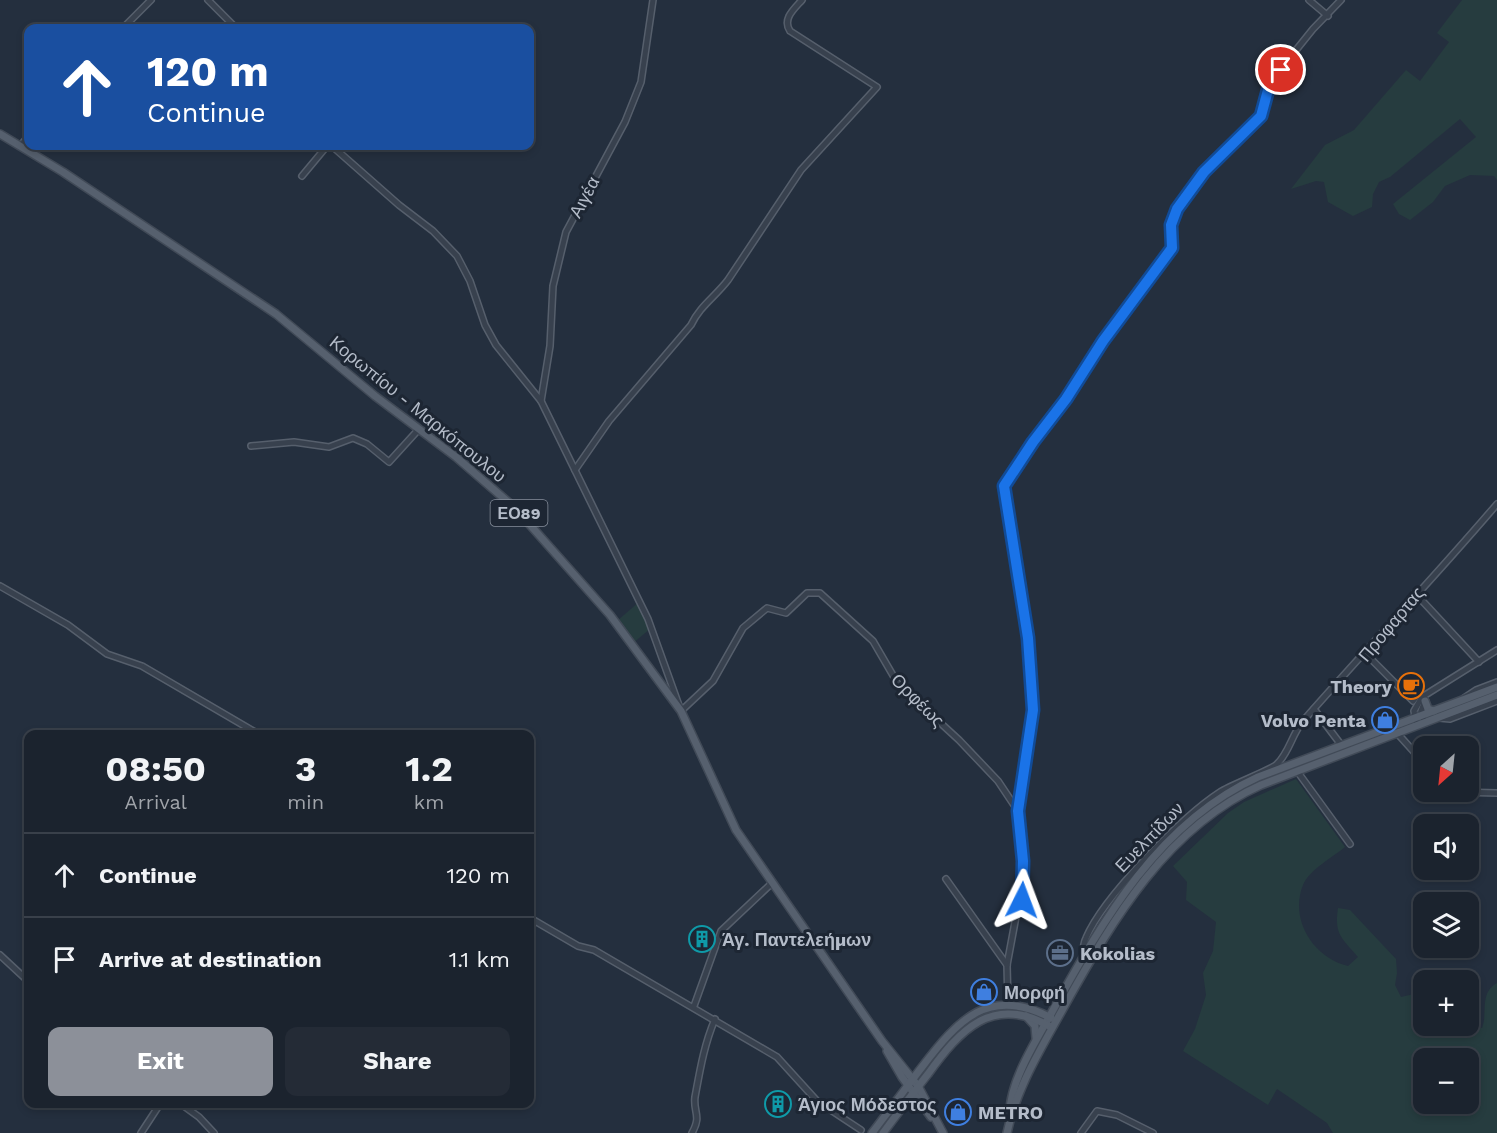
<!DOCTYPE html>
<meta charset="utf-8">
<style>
body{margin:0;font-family:"Work Sans",sans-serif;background:#242b36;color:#f1f3f6;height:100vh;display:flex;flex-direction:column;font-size:22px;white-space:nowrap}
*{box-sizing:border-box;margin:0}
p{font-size:20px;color:#a0a4aa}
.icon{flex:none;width:33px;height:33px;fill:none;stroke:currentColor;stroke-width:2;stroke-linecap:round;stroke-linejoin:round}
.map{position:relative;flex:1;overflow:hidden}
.sheet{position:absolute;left:24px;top:730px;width:510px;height:378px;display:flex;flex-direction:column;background:#1b232e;border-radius:12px;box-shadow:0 3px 9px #0003,0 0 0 2px #39404a}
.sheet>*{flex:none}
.banner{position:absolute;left:24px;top:24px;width:510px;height:126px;border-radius:12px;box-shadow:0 3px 9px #0003,0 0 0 2px #39404a;background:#1a4fa0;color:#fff;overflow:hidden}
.needle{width:39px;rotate:207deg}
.buttons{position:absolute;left:1413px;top:736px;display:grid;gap:12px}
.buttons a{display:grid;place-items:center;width:66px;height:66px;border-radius:12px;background:#1b232e;box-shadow:0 3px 9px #0003,0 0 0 2px #39404a;font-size:30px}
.pin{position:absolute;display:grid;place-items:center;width:51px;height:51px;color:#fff;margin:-26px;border:3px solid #fff;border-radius:50%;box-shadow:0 2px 6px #0007}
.me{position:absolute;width:66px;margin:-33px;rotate:3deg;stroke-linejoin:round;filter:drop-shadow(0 0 4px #0008)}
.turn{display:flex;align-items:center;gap:21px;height:126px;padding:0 24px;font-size:27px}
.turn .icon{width:78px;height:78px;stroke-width:2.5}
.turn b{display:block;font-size:42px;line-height:51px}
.eta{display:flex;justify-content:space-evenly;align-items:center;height:102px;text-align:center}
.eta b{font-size:36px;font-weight:700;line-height:42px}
.primary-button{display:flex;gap:12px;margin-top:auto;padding:12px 24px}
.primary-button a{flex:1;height:69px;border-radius:12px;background:#8c9099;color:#fff;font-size:24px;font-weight:700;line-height:69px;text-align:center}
.primary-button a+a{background:#242b36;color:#f1f3f6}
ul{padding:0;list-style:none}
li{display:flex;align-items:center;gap:18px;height:84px;padding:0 24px;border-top:2px solid #39404a}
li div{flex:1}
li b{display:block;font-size:22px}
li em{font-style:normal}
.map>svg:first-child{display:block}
.green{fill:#263c3f;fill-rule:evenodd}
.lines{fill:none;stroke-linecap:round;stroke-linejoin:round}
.minor-casing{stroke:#565f6c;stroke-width:8}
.major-casing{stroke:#414a57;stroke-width:10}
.minor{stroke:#38414e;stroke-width:5}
.major{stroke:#56606e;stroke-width:7}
.route-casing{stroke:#114b97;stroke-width:15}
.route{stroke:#1a73e8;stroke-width:10}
.labels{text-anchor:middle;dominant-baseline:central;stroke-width:6;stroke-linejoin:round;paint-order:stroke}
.shield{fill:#1d2633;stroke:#878f9c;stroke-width:1.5}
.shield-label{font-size:16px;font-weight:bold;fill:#b4bcc9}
.street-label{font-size:18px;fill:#b4bcc9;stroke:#1d2633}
.poi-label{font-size:18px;font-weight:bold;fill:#b4bcc9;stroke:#1d2633;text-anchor:start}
</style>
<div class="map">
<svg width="1497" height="1133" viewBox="0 0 1497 1133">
<rect width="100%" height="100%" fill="#242f3e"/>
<!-- green -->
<g class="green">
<polygon points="1462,0 1497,0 1497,180 1494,176 1470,175 1445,186 1433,202 1410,220 1399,214 1393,204 1476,137 1460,119 1390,177 1379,182 1373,194 1372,207 1353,216 1328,202 1324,182 1316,181 1291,189 1325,145 1354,130 1406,70 1420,81 1449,42 1437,33"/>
<polygon points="639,602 650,629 633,643 617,621"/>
<path d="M1296 779 1345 847C1333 857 1309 870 1303 885 1289 920 1314 958 1348 966L1358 957C1342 938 1334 935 1338 908L1350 910 1396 959 1397 973 1395 985 1401 997 1414 994 1419 985H1423L1424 1026 1469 1025 1482 1028C1488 1013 1479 993 1497 983V1133H1333L1327 1123 1277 1089 1268 1105 1183 1051 1195 1029 1206 995 1203 973 1213 951 1216 922 1186 900 1187 882 1173 866 1228 813 1244 802ZM1424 1059H1468V1104H1424Z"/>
</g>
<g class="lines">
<defs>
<g id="minor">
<polyline points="208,0 236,28"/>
<polyline points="653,0 641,82 625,122 566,232 553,286 550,346 541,401 648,619 681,711 713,681 743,628 767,608 786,613 807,593 820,593 873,641 898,684 959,740 998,781 1018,811 1023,879 1007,965 1008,1005"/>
<polyline points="1309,0 1328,16"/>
<polyline points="123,28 151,0"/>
<polyline points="20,146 28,137"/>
<polyline points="332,146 399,205 433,231 457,256 470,281 485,325 496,345 541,401"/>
<polyline points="302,176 327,146"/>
<polyline points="251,446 294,442 329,447 353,438 367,444 389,462 419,429"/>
<path d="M575 470 609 421 691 325C700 306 715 297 728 280L801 170 877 87 790 31C782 19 794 9 802 0"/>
<polyline points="0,586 68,625 107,654 142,666 260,735"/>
<polyline points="1415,593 1479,662"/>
<polyline points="1366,654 1413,701 1417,696 1423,696"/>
<polyline points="1464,698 1476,690 1497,682"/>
<polyline points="1314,709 1342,746"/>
<polyline points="1439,718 1450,719 1497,701"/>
<polyline points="1416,721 1414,711 1422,697 1497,650"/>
<polyline points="1425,723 1421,711 1425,701"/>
<polyline points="1397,733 1424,763"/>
<polyline points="1297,771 1350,844"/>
<polyline points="1458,792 1497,793"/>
<polyline points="1018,811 1033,710 1028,638 1004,486 1033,442 1066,399 1103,341 1172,248 1171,225 1177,209 1204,172 1261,116 1268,90 1280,70 1313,29 1341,0"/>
<polyline points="946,879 1007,965"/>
<polyline points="530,918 578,946 594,950 777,1057 817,1101 861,1130"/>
<polyline points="0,955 28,981"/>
<path d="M1083 956C1083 950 1083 944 1086 938 1103 897 1183 816 1220 792 1231 785 1273 769 1277 764 1289 753 1292 734 1303 721 1367 648 1434 578 1497 504"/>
<polyline points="694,1006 721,931 772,883"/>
<polyline points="181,1104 199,1117 214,1133"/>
<polyline points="141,1133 160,1104"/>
<path d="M692 1133C702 1115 693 1113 695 1097 700 1070 704 1045 715 1019"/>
<polyline points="1081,1133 1097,1111 1117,1115 1153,1133"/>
</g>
<g id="major">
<polyline points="0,134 63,172 276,314 375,396 456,457 515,508 610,615 681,711 736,830 882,1041 918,1086 943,1133"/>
<polyline points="1425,701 1428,709 1434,711"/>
<polyline points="1026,1016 1035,1026 1036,1038"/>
<polyline points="887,1051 902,1077 931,1117"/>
<path d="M1010 1112C1010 1081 1037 1039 1052 1012 1103 920 1159 822 1258 777L1497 687"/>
<path d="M872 1133C889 1111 905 1089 922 1067 958 1020 989 985 1051 1018"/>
<path d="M883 1133C898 1113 913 1093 928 1074 960 1030 992 994 1049 1026"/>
<path d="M1007 1133C1017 1086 1042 1047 1065 1005 1113 919 1167 827 1261 785L1497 695"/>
</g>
</defs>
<!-- minor casing -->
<use href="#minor" class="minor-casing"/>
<!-- major casing -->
<use href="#major" class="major-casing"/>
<!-- minor -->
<use href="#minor" class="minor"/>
<!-- major -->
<use href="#major" class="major"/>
</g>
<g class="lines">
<defs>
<polyline id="route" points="1022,900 1023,861 1018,811 1033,710 1028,638 1004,486 1033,442 1066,399 1103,341 1172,248 1171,225 1177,209 1204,172 1261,116 1268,90 1281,70"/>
</defs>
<!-- route casing -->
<use href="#route" class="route-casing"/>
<!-- route -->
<use href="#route" class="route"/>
</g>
<!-- icons -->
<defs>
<symbol id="cafe-ring" viewBox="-11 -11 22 22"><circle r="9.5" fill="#1d2633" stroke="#e8710a" stroke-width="1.5"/><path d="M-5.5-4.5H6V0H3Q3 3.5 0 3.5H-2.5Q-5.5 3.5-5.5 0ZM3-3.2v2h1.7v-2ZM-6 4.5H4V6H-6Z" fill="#e8710a"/></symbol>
<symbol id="shop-ring" viewBox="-11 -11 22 22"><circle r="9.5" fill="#1d2633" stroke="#3f7fe0" stroke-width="1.5"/><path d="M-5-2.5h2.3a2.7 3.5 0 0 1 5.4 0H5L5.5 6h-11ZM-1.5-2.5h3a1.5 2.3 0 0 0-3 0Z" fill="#3f7fe0"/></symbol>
<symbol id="building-ring" viewBox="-11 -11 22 22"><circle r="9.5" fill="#1d2633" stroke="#0f9aa8" stroke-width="1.5"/><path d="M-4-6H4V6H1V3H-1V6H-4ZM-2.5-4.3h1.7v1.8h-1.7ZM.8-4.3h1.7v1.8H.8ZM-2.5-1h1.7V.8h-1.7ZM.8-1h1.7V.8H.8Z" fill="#0f9aa8"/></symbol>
<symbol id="office-ring" viewBox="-11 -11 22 22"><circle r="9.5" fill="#1d2633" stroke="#5c6f8a" stroke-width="1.5"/><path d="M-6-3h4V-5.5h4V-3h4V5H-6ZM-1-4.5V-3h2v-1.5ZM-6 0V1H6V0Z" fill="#5c6f8a"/></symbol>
</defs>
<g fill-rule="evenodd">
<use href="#cafe-ring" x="1396" y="671" width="30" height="30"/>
<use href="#shop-ring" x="1370" y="705" width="30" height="30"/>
<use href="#building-ring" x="687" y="924" width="30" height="30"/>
<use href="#office-ring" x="1045" y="938" width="30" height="30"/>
<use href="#shop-ring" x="969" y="977" width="30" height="30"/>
<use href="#building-ring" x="763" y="1089" width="30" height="30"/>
<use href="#shop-ring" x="943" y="1097" width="30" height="30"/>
</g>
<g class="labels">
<!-- shield labels -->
<rect class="shield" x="490.5" y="500" width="57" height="26" rx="4.5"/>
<g class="shield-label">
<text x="519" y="513">ΕΟ89</text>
</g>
<!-- street labels -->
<g class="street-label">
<text transform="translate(584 197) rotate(-62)">Αιγέα</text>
<text transform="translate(418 409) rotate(39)">Κορωπίου - Μαρκόπουλου</text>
<text transform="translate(1391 624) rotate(-50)">Προφαρτας</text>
<text transform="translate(918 700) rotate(45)">Ορφέως</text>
<text transform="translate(1149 837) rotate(-46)">Ευελπίδων</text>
</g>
<!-- poi labels -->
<g class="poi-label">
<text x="1392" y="686" text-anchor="end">Theory</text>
<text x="1366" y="720" text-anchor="end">Volvo Penta</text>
<text x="722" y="939">Άγ. Παντελεήμων</text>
<text x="1080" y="953">Kokolias</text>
<text x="1004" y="992">Μορφή</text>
<text x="798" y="1104">Άγιος Μόδεστος</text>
<text x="978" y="1112">METRO</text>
</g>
</g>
</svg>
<div class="buttons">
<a><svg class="needle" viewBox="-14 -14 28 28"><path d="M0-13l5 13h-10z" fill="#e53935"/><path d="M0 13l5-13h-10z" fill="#a0a4aa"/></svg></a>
<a><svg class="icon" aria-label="sound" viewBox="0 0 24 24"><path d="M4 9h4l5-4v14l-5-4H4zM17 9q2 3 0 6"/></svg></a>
<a><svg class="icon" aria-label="layers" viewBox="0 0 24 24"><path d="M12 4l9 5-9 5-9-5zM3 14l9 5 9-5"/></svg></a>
<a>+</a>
<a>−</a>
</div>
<div class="pin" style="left:1281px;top:70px;background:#d93025"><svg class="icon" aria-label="arrive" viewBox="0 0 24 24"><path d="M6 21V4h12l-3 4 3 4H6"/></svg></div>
<svg class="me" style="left:1022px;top:900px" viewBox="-20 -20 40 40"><path d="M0-17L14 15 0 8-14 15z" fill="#1a73e8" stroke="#fff" stroke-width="4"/></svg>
<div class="banner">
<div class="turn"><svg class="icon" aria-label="ahead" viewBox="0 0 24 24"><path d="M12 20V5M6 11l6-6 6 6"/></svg><div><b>120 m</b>Continue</div></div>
</div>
<section class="sheet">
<div class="eta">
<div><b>08:50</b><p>Arrival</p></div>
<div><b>3</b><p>min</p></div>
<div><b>1.2</b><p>km</p></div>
</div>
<ul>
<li><svg class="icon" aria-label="ahead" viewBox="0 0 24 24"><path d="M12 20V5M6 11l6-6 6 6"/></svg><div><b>Continue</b></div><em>120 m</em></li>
<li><svg class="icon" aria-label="arrive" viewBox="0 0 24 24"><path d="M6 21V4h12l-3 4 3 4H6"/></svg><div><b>Arrive at destination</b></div><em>1.1 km</em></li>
</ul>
<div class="primary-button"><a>Exit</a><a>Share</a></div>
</section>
</div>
